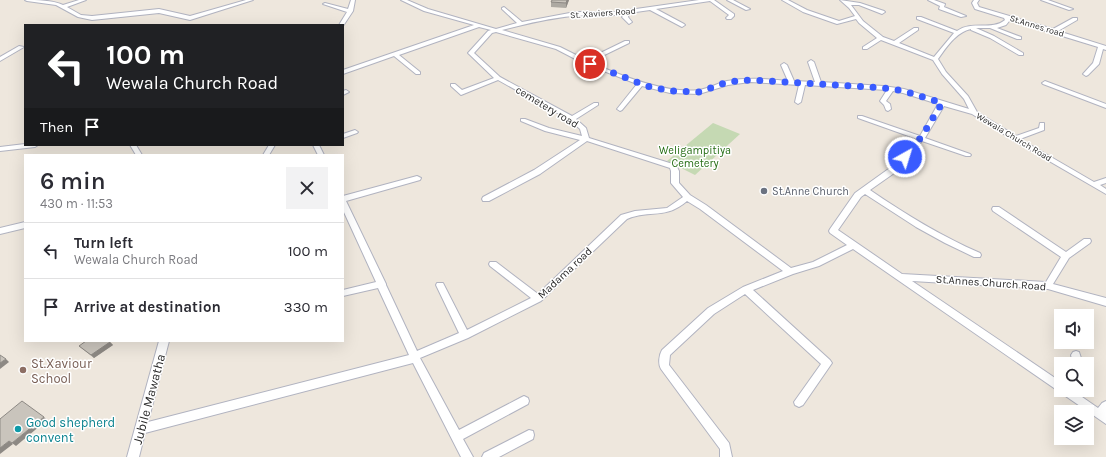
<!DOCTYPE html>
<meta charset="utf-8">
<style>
body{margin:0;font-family:Karla,sans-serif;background:#f2f2f3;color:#2b2b33;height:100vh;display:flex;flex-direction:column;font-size:15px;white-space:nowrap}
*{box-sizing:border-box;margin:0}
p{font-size:13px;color:#7c7c81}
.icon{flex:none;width:22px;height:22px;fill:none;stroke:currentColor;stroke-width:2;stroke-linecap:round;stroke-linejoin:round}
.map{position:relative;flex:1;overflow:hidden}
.side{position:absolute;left:24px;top:154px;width:320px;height:188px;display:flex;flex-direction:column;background:#fff;border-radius:0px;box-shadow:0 4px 16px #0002}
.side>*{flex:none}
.guide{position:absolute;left:24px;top:24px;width:320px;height:122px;border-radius:0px;box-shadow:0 4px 16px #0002;background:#202124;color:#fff;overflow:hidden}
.controls{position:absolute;left:1054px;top:309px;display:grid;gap:8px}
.controls a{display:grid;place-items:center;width:40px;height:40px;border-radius:0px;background:#fff;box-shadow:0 4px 16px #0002;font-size:20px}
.pin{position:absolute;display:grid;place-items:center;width:34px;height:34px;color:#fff;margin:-17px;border:2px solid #fff;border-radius:50%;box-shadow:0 1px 4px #0007}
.me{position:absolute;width:44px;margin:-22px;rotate:39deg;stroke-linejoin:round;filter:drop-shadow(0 0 3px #0008)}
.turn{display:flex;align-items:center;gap:14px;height:84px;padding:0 16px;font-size:18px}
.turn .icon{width:52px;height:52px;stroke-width:2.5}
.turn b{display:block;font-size:28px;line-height:34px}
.then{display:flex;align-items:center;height:38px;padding:0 16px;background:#0003;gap:8px;font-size:15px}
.round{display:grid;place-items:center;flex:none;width:42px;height:42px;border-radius:0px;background:#f2f2f3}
.head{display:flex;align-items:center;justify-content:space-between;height:68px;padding:0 16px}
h1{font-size:24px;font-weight:600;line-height:30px}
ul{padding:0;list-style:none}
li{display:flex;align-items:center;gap:12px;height:56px;padding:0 16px;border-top:1px solid #e1e1e2}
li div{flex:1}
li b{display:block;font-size:15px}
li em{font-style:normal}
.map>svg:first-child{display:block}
.cemetery{fill:#c5d9b3}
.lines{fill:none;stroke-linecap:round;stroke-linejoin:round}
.street-casing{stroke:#b1b3c0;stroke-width:2}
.street{fill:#fff;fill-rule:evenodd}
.wall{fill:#ada9a2}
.shaded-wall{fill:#8d8984}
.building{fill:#c9c4bc;stroke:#8d8984}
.route{stroke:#395bff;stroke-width:7;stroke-dasharray:0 12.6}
.worship-dot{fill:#6b7280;stroke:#fff;stroke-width:1.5}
.education-dot{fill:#8d6e63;stroke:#fff;stroke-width:1.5}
.culture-dot{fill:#0f9aa8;stroke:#fff;stroke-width:1.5}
.labels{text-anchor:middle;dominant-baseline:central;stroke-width:3;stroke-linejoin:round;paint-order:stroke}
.far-street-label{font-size:9px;fill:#2b2b2b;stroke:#fff}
.street-label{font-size:11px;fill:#2b2b2b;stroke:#fff}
.park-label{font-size:11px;fill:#276e16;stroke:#fff}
.worship-label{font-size:11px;fill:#5b616d;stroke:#fff;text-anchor:start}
.near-education-label{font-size:13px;fill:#785e54;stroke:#fff;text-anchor:start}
.near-street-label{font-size:13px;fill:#2b2b2b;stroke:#fff}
.near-culture-label{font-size:13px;fill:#0d838f;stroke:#fff;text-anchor:start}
</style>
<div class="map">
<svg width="1106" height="457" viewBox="0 0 1106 457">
<rect width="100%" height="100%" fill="#eee7dd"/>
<!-- cemetery -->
<polygon class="cemetery" points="713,123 740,134 695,175 667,161"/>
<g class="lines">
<defs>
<g id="street">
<path d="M25 0C37 0 52 0 63 5L79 0H86L67 7 81 15 92 16 159 9 190 16 246 0H253L190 20 159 13 92 20 78 17 56 5 27 1Z"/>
<polygon points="351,0 355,0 353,11 343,26 343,25 339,25 347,12 323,4 325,3 348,9"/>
<path d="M401 0H407L428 9 496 29 517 23 502 9V8L504 7 522 22 575 12H615L699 0H714L734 14V16L731 19H727L726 18 729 15 710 1 656 9 684 24 685 25 682 27 650 10 629 13 628 17 632 22 629 24 622 17 624 14C607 17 591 14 574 16 549 18 526 24 502 30L560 47 586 60 625 41H629V43L590 62C619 75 666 94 698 90 708 89 718 83 727 81 748 77 768 79 788 81L781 65 784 63 787 65 794 81 815 82 808 62 811 60 814 62 821 82 883 86 904 89 969 109 964 99 942 74 933 60 881 40 867 49H863V47L877 38 859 23 856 19 837 24 803 12 782 0H788L807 10 839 21 855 16 849 8 840 0 860 3 884 11 885 12 882 14 859 5H851L863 21 883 37 894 41 914 28H918V30L899 43 934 57 954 33 917 19V17H921L957 31C972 20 992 31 1005 20L1004 18 975 9 972 3 974 0H979L977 3 979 7 1053 29 1073 18H1077V20L1058 31 1106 46V50L1103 49 1099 64 1088 75 1086 76 1083 74 1093 63 1098 47 1010 20 1006 25 997 28 1021 37V39H1017L990 28H976L994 36 1023 53V55H1019L990 38 971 30V29C956 32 946 48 938 59L946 72 968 96 977 112 1016 136 1039 128 1040 123H1044V130L1020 139 1094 182 1106 178V183L1100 185 1106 189V194L1013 140 972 114 944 106 925 138 970 154 971 155 970 156H966L922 141 900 169 870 190C905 214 941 236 980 253L981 255 980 257H974L945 243 916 227 865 194 861 197 838 230 902 274 1046 282 1061 257 993 211 992 209 993 207H999L1066 252 1084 239H1090L1091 241 1090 243 1069 258 1053 284 1106 298V306L1048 289 912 281 1061 382V390H1072L1098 408 1102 403 1106 401V424L853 249 819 266 793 274 753 290 830 360 832 363 803 405 799 407 795 405 794 402 821 364 745 294 714 314 670 355 669 365 729 443 732 457H720V449L661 369C658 364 659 355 662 350L708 308 743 287 783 271 700 209 687 201C665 220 651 209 627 219L541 301 468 338 420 358 459 430 520 398 524 396 528 398 529 401 528 404 463 439 473 457H461L413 363 145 433 139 457H127L159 341H169L148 422 409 355 378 288 343 296V290L376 282 343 210V196L417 176 421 178 420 180 346 201 386 284V285L417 351 459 333 436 285 437 283H443L467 330 531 298 490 266 489 264 490 262H496L538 294 621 215 635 211 667 208 683 197 671 183V171L670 168 587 141 540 174 489 201H483L482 199 483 197 534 170 580 140 545 131 521 121V119H525L549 128 582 136 580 129 570 120 498 80 461 95 451 86V84H455L462 90 494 78 468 53 488 31 491 30 479 27 399 55 420 72V74H416L394 56 343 74V70L474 25 424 11ZM496 32 556 49 583 63 637 84 617 109 620 111 622 110 642 86 670 93 699 94 728 85 750 82 799 85 795 102 798 104 801 102 805 85 887 90 880 101 884 105 886 110 888 111 891 109 890 104 886 101 893 91 903 93 938 104 920 136 862 116H858V118L917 139 894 165 855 193 830 229 829 231 830 233 847 245 813 262 791 268 706 205 690 195 679 183V171L676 165 589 138 586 128 576 119 598 105V103H594L572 116 500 77 474 53 492 33Z"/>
<polygon points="727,0 733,0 750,9 746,10"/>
<polygon points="928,0 934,0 945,4 944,7 966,16 961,17 939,9 940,6"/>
<polygon points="1041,0 1048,0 1073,9 1069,10"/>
<polygon points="19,46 24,47 0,61 0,57"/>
<polygon points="1045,81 1106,104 1106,108 1043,84 1042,83"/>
<polygon points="346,90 349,92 343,95 343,91"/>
<polygon points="355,130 358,132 357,133 343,138 343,134"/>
<polygon points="25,144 38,145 35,147 0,151 0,147"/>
<polygon points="130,145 136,145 142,155 136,155"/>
<polygon points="269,145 275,145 269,155 263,155"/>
<polygon points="313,145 319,145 324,155 318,155"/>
<polygon points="25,222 25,228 0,234 0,228"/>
<polygon points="1076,351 1079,352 1083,364 1073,364 1071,355 1073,352"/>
<polygon points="529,430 533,431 534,435 533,439 499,457 482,457 484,453"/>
</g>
</defs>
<!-- street casing -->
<use href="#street" class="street-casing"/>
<!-- street -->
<use href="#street" class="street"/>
</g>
<!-- wall -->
<g class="wall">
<polygon points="569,0 566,8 551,7 551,2"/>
<polygon points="110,342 113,345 94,358 79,346"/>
</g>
<!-- shaded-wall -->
<g class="shaded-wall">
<polygon points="567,0 569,0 566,8 566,3"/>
<polygon points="110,342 113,345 94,358 91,355"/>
<polygon points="6,359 9,362 0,369 0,363"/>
<polygon points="44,417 47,420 16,446 12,443"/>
<polygon points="9,441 13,444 0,454 0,448"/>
</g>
<!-- building -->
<g class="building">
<polygon points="552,0 567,0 566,3 551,2"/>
<polygon points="86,341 109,341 110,342 91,355 79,346"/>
<polygon points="0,355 6,359 0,363"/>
<polygon points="22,401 44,417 12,443 9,441 0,448 0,419"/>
</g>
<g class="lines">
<!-- route -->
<polyline class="route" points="590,64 647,86 670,91 700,92 727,82 750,80 884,88 904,91 942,103 922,136 905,157"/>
</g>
<!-- markers -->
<circle class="worship-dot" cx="764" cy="191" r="4"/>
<circle class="education-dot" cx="23" cy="370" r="4"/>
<circle class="culture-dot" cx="18" cy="429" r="4"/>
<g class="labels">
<!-- far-street labels -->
<g class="far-street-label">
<text transform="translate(603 13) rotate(-4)">St. Xaviers Road</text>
<text transform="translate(1037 26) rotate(17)">St.Annes road</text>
<text transform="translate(1014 137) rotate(31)">Wewala Church Road</text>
</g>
<!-- street labels -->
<g class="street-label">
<text transform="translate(547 107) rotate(31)">cemetery road</text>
<text transform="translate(565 273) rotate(-43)">Madama road</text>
<text transform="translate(991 283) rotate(4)">St.Annes Church Road</text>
</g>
<!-- park labels -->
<g class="park-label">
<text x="695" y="150">Weligampitiya<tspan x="695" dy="13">Cemetery</tspan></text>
</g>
<!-- worship labels -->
<g class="worship-label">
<text x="772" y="191">St.Anne Church</text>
</g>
<!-- near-education labels -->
<g class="near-education-label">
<text x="31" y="363">St.Xaviour<tspan x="31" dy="15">School</tspan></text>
</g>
<!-- near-street labels -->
<g class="near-street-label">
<text transform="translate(149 399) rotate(-75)">Jubile Mawatha</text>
</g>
<!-- near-culture labels -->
<g class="near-culture-label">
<text x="26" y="422">Good shepherd<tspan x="26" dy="15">convent</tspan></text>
</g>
</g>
</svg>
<div class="controls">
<a><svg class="icon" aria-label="sound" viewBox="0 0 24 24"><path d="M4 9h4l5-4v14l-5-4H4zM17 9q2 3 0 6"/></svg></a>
<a><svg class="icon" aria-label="search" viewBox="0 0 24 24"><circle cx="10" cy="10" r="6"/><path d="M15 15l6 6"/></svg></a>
<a><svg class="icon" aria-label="layers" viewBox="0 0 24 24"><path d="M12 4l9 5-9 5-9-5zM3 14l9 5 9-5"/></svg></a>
</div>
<div class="pin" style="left:590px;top:64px;background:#d93025"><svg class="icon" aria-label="arrive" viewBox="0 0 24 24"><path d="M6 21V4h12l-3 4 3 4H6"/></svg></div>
<svg class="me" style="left:905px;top:157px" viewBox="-20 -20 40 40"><circle r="17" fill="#395bff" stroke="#fff" stroke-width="3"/><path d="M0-11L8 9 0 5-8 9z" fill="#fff"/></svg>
<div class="guide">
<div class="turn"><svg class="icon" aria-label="left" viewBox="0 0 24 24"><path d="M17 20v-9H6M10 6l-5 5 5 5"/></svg><div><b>100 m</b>Wewala Church Road</div></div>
<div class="then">Then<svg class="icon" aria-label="arrive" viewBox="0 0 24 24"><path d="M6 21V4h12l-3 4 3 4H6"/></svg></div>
</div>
<section class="side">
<div class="head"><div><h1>6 min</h1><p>430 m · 11:53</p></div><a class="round"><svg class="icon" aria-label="close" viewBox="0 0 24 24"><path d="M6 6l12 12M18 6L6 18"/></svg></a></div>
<ul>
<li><svg class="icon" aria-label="left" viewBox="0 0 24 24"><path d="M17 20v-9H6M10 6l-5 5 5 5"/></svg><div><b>Turn left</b><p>Wewala Church Road</p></div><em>100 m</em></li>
<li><svg class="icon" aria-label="arrive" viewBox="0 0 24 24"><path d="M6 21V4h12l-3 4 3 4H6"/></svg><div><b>Arrive at destination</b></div><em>330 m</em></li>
</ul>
</section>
</div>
